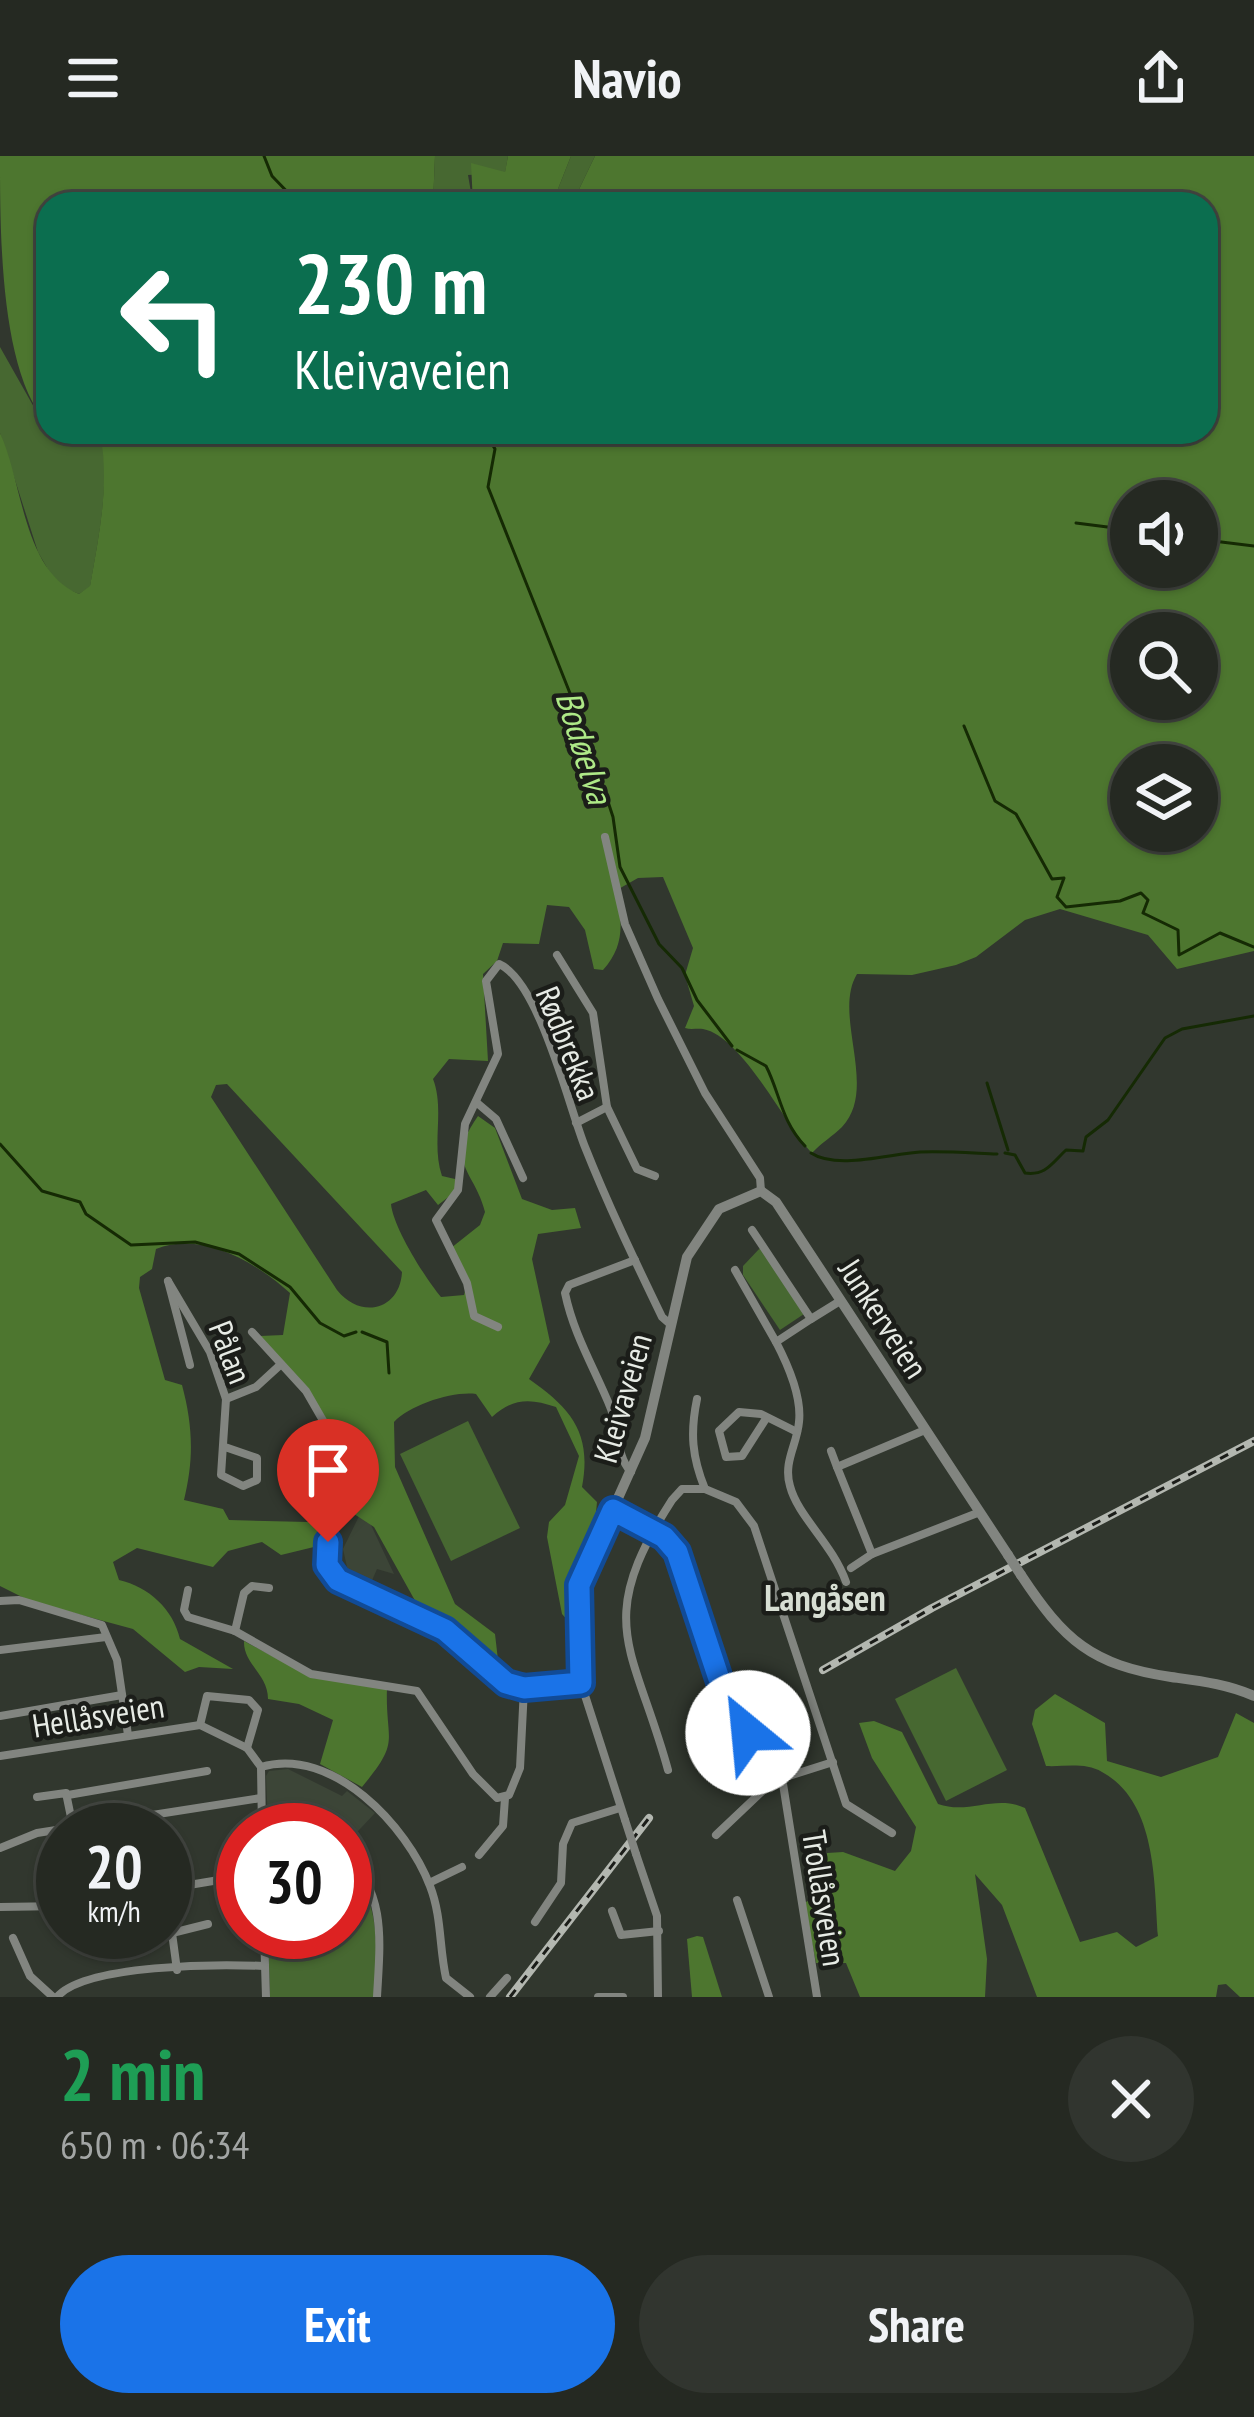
<!DOCTYPE html>
<meta charset="utf-8">
<style>
body{margin:0;font-family:"PT Sans Narrow",sans-serif;background:#31352f;color:#f1f3f6;height:100vh;display:flex;flex-direction:column;font-size:45px;white-space:nowrap}
*{box-sizing:border-box;margin:0}
p{font-size:39px;color:#a3a6a5}
.icon{flex:none;width:66px;height:66px;fill:none;stroke:currentColor;stroke-width:2;stroke-linecap:round;stroke-linejoin:round}
.map{position:relative;height:1841px;overflow:hidden}
.side{display:flex;flex-direction:column;background:#252922;flex:1}
.side>*{flex:none}
.banner{position:absolute;left:36px;top:36px;width:1182px;height:252px;border-radius:36px;box-shadow:0 3px 9px #0004,0 0 0 3px #424540;background:#0b6e4f;color:#fff;overflow:hidden}
.buttons{position:absolute;left:1110px;top:324px;display:grid;gap:24px}
.buttons a{display:grid;place-items:center;width:108px;height:108px;border-radius:50%;background:#252922;box-shadow:0 3px 9px #0004,0 0 0 3px #424540;font-size:60px}
.speed{position:absolute;left:36px;top:1647px;display:flex;gap:24px;font-size:60px;font-weight:700;text-align:center}
.speed>*{display:grid;place-content:center;width:156px;height:156px;border-radius:50%;background:#252922;box-shadow:0 3px 9px #0004,0 0 0 3px #424540;line-height:1}
.speed small{font-size:30px;font-weight:400}
.speed .limit{border:18px solid #d22;background:#fff;color:#111}
.pin{position:absolute;display:grid;place-items:center;width:102px;height:102px;color:#fff;margin:-123px -51px;border-radius:50% 50% 50% 0;rotate:-45deg;box-shadow:0 0 12px #0007}
.pin .icon{rotate:45deg}
.me{position:absolute;width:132px;margin:-66px;rotate:332deg;stroke-linejoin:round;filter:drop-shadow(0 0 9px #0008)}
.turn{display:flex;align-items:center;gap:42px;height:252px;padding:0 60px;font-size:54px}
.turn .icon{width:156px;height:156px;stroke-width:2.5}
.turn b{display:block;font-size:84px;line-height:102px}
.round{display:grid;place-items:center;flex:none;width:126px;height:126px;border-radius:63px;background:#31352f}
.overview{display:flex;align-items:center;justify-content:space-between;height:204px;padding:0 60px}
h1{font-size:72px;font-weight:700;line-height:90px;color:#1e9e55}
.action{display:flex;gap:24px;margin-top:auto;padding:24px 60px}
.action a{flex:1;height:138px;border-radius:72px;background:#1a73e8;color:#fff;font-size:48px;font-weight:700;line-height:138px;text-align:center}
.action a+a{background:#31352f;color:#f1f3f6}
header{display:flex;justify-content:space-between;align-items:center;height:156px;padding:0 60px;background:#252922;font-size:54px;font-weight:700}
.map>svg:first-child{display:block}
.built{fill:#3c4537}
.green{fill:#476831}
.forest{fill:#4d762f;fill-rule:evenodd}
.lines{fill:none;stroke-linecap:round;stroke-linejoin:round}
.stream{stroke:#152a04;stroke-width:3}
.minor{stroke:#828580;stroke-width:8}
.tertiary{stroke:#828580;stroke-width:10}
.rail-casing{stroke:#b3b7b0;stroke-width:8}
.rail{stroke:#1b1d19;stroke-width:3;stroke-dasharray:9;stroke-linecap:butt}
.minor-bridge{stroke:#828580;stroke-width:8}
.tertiary-bridge{stroke:#828580;stroke-width:10}
.route-casing{stroke:#114b97;stroke-width:30}
.route{stroke:#1a73e8;stroke-width:21}
.labels{text-anchor:middle;dominant-baseline:central;stroke-width:9;stroke-linejoin:round;paint-order:stroke}
.street-label{font-size:33px;fill:#e7ebe5;stroke:#1b1d19}
.water-label{font-size:36px;font-style:italic;fill:#aee987;stroke:#1b1d19}
.neighbourhood-label{font-size:36px;font-weight:bold;fill:#d7ded3;stroke:#1b1d19}
</style>
<header><svg class="icon" aria-label="menu" viewBox="0 0 24 24"><path d="M4 6h16M4 12h16M4 18h16"/></svg>Navio<svg class="icon" aria-label="share" viewBox="0 0 24 24"><path d="M12 15V3M7 8l5-5 5 5M5 13v7h14v-7"/></svg></header>
<div class="map">
<svg width="1254" height="1841" viewBox="0 0 1254 1841">
<rect width="100%" height="100%" fill="#31372e"/>
<!-- built -->
<g class="built">
<polygon points="363,1352 394,1418 377,1413 370,1429 349,1420 343,1393"/>
<polygon points="288,1613 342,1640 347,1635 375,1657 345,1689 345,1674 268,1668 266,1620 269,1615"/>
</g>
<!-- green -->
<g class="green">
<polygon points="435,0 508,0 505,17 468,19 473,48 433,48"/>
<polygon points="571,0 595,0 572,48 552,48"/>
<path d="M0 191 48 276H101C110 328 99 379 90 431L79 438 57 429 38 396 0 277Z"/>
<polygon points="761,1091 804,1158 780,1174 743,1119 743,1110"/>
<polygon points="468,1265 520,1372 451,1405 400,1298"/>
<polygon points="956,1512 1007,1614 946,1645 895,1543"/>
<polygon points="291,1644 310,1651 343,1674 287,1668"/>
<path d="M345 1700C380 1745 378 1786 375 1841H270L268 1776H345Z"/>
</g>
<!-- forest -->
<g class="forest">
<path d="M0 0H435L433 48H48V268C0 218 0 77 0 0Z"/>
<polygon points="508,0 571,0 552,48 473,48 471,7 505,16"/>
<path d="M595 0H1254V795L1177 813 1148 779 1060 753 1025 764 976 801 956 809 912 819 857 818C832 859 879 932 842 971 833 980 821 987 812 997 785 969 742 880 703 873 697 872 691 874 685 872L694 850 685 819 693 792 663 721 638 722 615 735C623 765 625 790 603 814L594 813 585 774 569 751 547 749 539 788 503 787 497 805 483 818 488 905 449 903 433 923C445 954 431 988 442 1020L455 1023V1036L438 1049 426 1034 391 1048C393 1071 425 1122 441 1141L464 1139 466 1131 451 1092 480 1069 485 1056C474 1013 444 1008 478 960L495 972 522 1043 552 1054 575 1052 581 1072 538 1078 532 1103 550 1186 529 1223C572 1253 592 1278 582 1331L597 1346 595 1367 575 1417 570 1467 562 1458 547 1381 549 1366 565 1349 579 1300 556 1251C530 1242 513 1242 492 1261L476 1238C452 1235 410 1249 394 1266L395 1311 455 1448 495 1478 498 1504 492 1513 458 1479 423 1459 374 1371 348 1354C359 1284 301 1227 260 1180L283 1179 290 1137C257 1107 202 1074 156 1093L152 1113 140 1121 139 1132 165 1224 182 1229C193 1270 194 1303 184 1344L223 1353 229 1364 308 1366 328 1351 335 1355 318 1390 281 1399 262 1386 228 1395 213 1411 137 1392 113 1406 119 1424C149 1431 173 1453 180 1483L233 1513 199 1511 185 1516 133 1473 30 1445 0 1430V277C23 327 23 415 79 438L90 430C99 379 110 328 100 276H1206V48H572ZM1131 345H1197V411H1131ZM1131 477H1197V543H1131ZM1131 609H1197V675H1131ZM227 928 402 1116C400 1154 361 1164 337 1134L211 941 216 929Z"/>
<path d="M244 1485 313 1522 387 1531C385 1588 402 1583 362 1631L320 1608 333 1564 299 1548 268 1543C268 1518 243 1508 244 1485Z"/>
<path d="M1055 1538 1105 1567 1107 1605 1161 1621 1218 1601 1236 1557 1254 1567V1841H1240L1226 1828 1218 1829 1216 1841H1037L1002 1749 975 1718 987 1803 985 1841H860L846 1807H816L804 1747 825 1736 827 1697 843 1696 895 1715 911 1695 916 1671 872 1602 859 1567 874 1565 902 1576 938 1648C969 1659 995 1638 1025 1652L1080 1786 1117 1776 1136 1791 1158 1780C1154 1726 1157 1646 1102 1616 1085 1606 1064 1611 1046 1610L1032 1568 1035 1554Z"/>
<polygon points="697,1780 703,1781 722,1841 692,1841 687,1783"/>
</g>
<g class="lines">
<!-- stream -->
<g class="stream">
<polyline points="264,0 272,20 299,48"/>
<polyline points="485,276 495,293 488,331 585,575 613,661 620,711 659,788 682,812 697,844 732,890"/>
<polyline points="1076,367 1131,374"/>
<polyline points="1197,383 1254,390"/>
<polyline points="964,570 995,645 1016,658 1052,723 1064,722 1057,741 1066,751 1120,745 1141,737 1148,744 1143,757 1178,774 1179,799 1220,777 1254,791"/>
<path d="M737 894 766 910C780 937 781 965 805 990"/>
<polyline points="987,927 1008,994"/>
<polyline points="0,988 42,1035 80,1046 86,1058 131,1089 195,1086 239,1098 290,1131 320,1167 344,1180 356,1176"/>
<path d="M811 997C837 1014 889 998 920 996 945 995 972 997 997 998"/>
<path d="M1005 997 1015 999 1025 1017C1046 1020 1052 1007 1066 994L1083 995 1086 981 1108 964 1165 882 1182 873 1254 860"/>
<polyline points="362,1176 387,1186 389,1217"/>
</g>
<!-- minor -->
<g class="minor">
<polyline points="605,681 625,768 658,843 705,937 760,1022 761,1035"/>
<polyline points="557,799 593,857 607,951 637,1013 655,1020"/>
<polyline points="476,946 496,963 523,1022"/>
<polyline points="576,967 607,951"/>
<polyline points="735,1114 776,1186 811,1163 752,1074"/>
<polyline points="168,1125 210,1196 226,1243 221,1319 243,1330 257,1324 257,1302 225,1291"/>
<polyline points="168,1125 190,1209"/>
<polyline points="811,1163 840,1145"/>
<path d="M498 1171 474 1160 467 1127 436 1064 458 1034 465 968 498 898 486 825 499 808C539 825 569 951 585 991 608 1049 635 1105 662 1161L670 1168"/>
<polyline points="252,1176 306,1235 325,1268 346,1338 345,1353 326,1391 333,1420 445,1474 507,1527 524,1532 581,1527 625,1664"/>
<path d="M776 1186C788 1209 802 1240 799 1266 797 1289 783 1306 790 1330 798 1361 832 1387 846 1426"/>
<polyline points="226,1243 256,1231 279,1210"/>
<path d="M697 1243C690 1277 692 1301 705 1333L736 1346 754 1370 846 1648 892 1677"/>
<polyline points="767,1261 742,1300 726,1301 719,1275 739,1256 761,1258 797,1276"/>
<polyline points="831,1295 837,1311"/>
<path d="M631 1316C616 1300 619 1274 611 1253 595 1213 574 1180 565 1137L569 1129 635 1104"/>
<polyline points="613,1354 664,1381 677,1396 731,1556 783,1628 817,1841"/>
<polyline points="872,1398 837,1311 925,1274"/>
<polyline points="851,1412 872,1398 980,1356"/>
<polyline points="188,1434 184,1454 188,1461 235,1475 311,1518 417,1535 473,1618 497,1642 509,1639 520,1612 524,1532"/>
<polyline points="0,1445 19,1444 102,1469 117,1504 128,1579"/>
<polyline points="235,1475 244,1437 252,1430 269,1432"/>
<polyline points="0,1494 106,1481"/>
<polyline points="0,1560 122,1539"/>
<polyline points="200,1569 207,1540 249,1544 258,1554 247,1592"/>
<polyline points="0,1600 200,1569 247,1592 261,1611"/>
<path d="M261 1611C333 1590 407 1670 430 1730 442 1761 439 1791 446 1822L470 1841"/>
<polyline points="261,1611 262,1674"/>
<path d="M668 1614C634 1490 592 1468 672 1344L682 1333H705"/>
<polyline points="68,1639 207,1615"/>
<polyline points="37,1641 66,1637 73,1671"/>
<polyline points="262,1674 290,1674"/>
<polyline points="716,1679 773,1625 833,1606"/>
<polyline points="0,1692 37,1677 261,1642"/>
<path d="M345 1697C387 1738 380 1786 377 1841"/>
<polyline points="636,1698 657,1760 658,1841"/>
<polyline points="479,1699 503,1670 505,1642"/>
<polyline points="429,1727 462,1711"/>
<polyline points="165,1733 243,1720"/>
<polyline points="737,1744 769,1841"/>
<polyline points="0,1751 63,1750"/>
<polyline points="612,1755 621,1779 659,1775"/>
<polyline points="535,1766 561,1727 563,1688 572,1667 620,1652"/>
<polyline points="165,1776 172,1777 177,1814"/>
<polyline points="264,1776 266,1841"/>
<polyline points="172,1777 208,1768"/>
<polyline points="13,1782 30,1820 53,1841"/>
<polyline points="99,1786 163,1776"/>
<path d="M57 1841C85 1808 220 1808 264 1810"/>
<polyline points="490,1841 507,1822"/>
<polyline points="598,1841 623,1841"/>
</g>
<!-- tertiary -->
<g class="tertiary">
<path d="M1021 1419C1064 1484 1091 1509 1171 1521 1200 1525 1227 1528 1254 1540"/>
<polyline points="581,1527 579,1429 645,1282 687,1101 719,1053 761,1035 776,1046 1008,1399"/>
</g>
<defs>
<g id="rail">
<polyline points="823,1514 932,1452 1254,1285"/>
<polyline points="510,1841 649,1662"/>
</g>
</defs>
<!-- rail casing -->
<use href="#rail" class="rail-casing"/>
<!-- rail -->
<use href="#rail" class="rail"/>
<!-- minor-bridge -->
<polyline class="minor-bridge" points="625,1664 636,1698"/>
<!-- tertiary-bridge -->
<polyline class="tertiary-bridge" points="1008,1399 1021,1419"/>
</g>
<g class="lines">
<defs>
<polyline id="route" points="328,1386 327,1409 338,1424 445,1474 506,1527 524,1532 581,1527 579,1429 613,1354 664,1381 677,1396 726,1544 748,1577"/>
</defs>
<!-- route casing -->
<use href="#route" class="route-casing"/>
<!-- route -->
<use href="#route" class="route"/>
</g>
<g class="labels">
<!-- street labels -->
<g class="street-label">
<text transform="translate(569 887) rotate(68)">Rødbrekka</text>
<text transform="translate(884 1162) rotate(57)">Junkerveien</text>
<text transform="translate(231 1196) rotate(69)">Pålan</text>
<text transform="translate(622 1242) rotate(-74)">Kleivaveien</text>
<text transform="translate(98 1559) rotate(-9)">Hellåsveien</text>
<text transform="translate(825 1742) rotate(81)">Trollåsveien</text>
</g>
<!-- water labels -->
<g class="water-label">
<text transform="translate(585 591) rotate(73)">Bodøelva</text>
</g>
<!-- neighbourhood labels -->
<g class="neighbourhood-label">
<text x="825" y="1441">Langåsen</text>
</g>
</g>
</svg>
<div class="buttons">
<a><svg class="icon" aria-label="sound" viewBox="0 0 24 24"><path d="M4 9h4l5-4v14l-5-4H4zM17 9q2 3 0 6"/></svg></a>
<a><svg class="icon" aria-label="search" viewBox="0 0 24 24"><circle cx="10" cy="10" r="6"/><path d="M15 15l6 6"/></svg></a>
<a><svg class="icon" aria-label="layers" viewBox="0 0 24 24"><path d="M12 4l9 5-9 5-9-5zM3 14l9 5 9-5"/></svg></a>
</div>
<div class="speed"><div>20<small>km/h</small></div><div class="limit">30</div></div>
<div class="pin" style="left:328px;top:1386px;background:#d93025"><svg class="icon" aria-label="arrive" viewBox="0 0 24 24"><path d="M6 21V4h12l-3 4 3 4H6"/></svg></div>
<svg class="me" style="left:748px;top:1577px" viewBox="-20 -20 40 40"><circle r="19" fill="#fff"/><path d="M0-13L10 11 0 6-10 11z" fill="#1a73e8"/></svg>
<div class="banner">
<div class="turn"><svg class="icon" aria-label="left" viewBox="0 0 24 24"><path d="M17 20v-9H6M10 6l-5 5 5 5"/></svg><div><b>230 m</b>Kleivaveien</div></div>
</div>
</div>
<section class="side">
<div class="overview"><div><h1>2 min</h1><p>650 m · 06:34</p></div><a class="round"><svg class="icon" aria-label="close" viewBox="0 0 24 24"><path d="M6 6l12 12M18 6L6 18"/></svg></a></div>
<div class="action"><a>Exit</a><a>Share</a></div>
</section>
